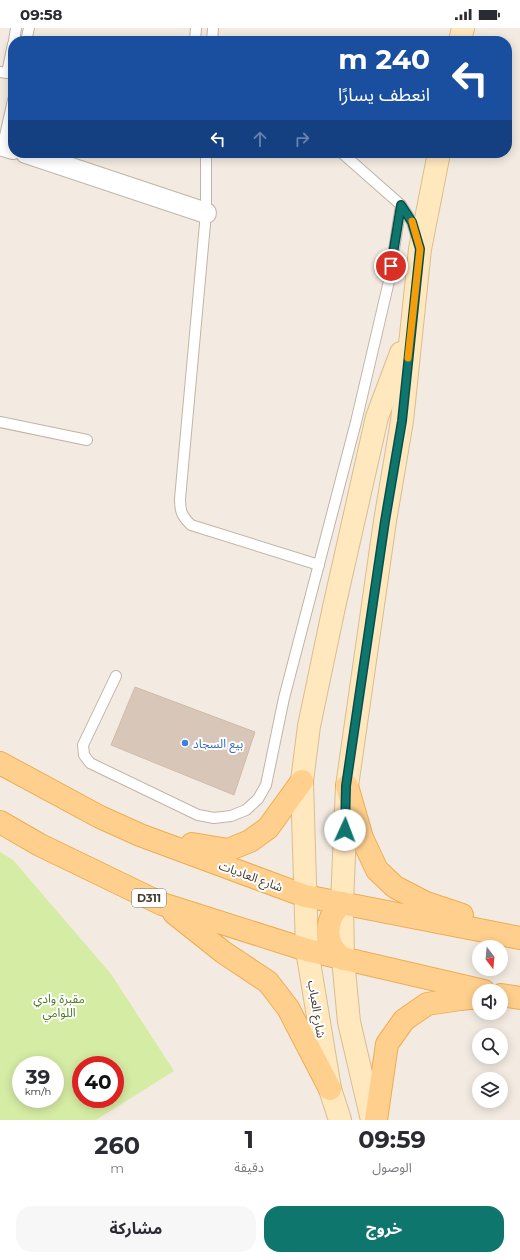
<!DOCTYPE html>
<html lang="ar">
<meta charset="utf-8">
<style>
body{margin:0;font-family:Montserrat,"Noto Sans Arabic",sans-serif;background:#f7f7f7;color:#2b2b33;direction:rtl;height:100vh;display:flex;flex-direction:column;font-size:15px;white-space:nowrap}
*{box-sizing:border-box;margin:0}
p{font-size:13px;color:#7c7c81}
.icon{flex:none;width:22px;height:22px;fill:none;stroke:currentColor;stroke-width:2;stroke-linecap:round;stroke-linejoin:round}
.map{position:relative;height:1092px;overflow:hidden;direction:ltr}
.panel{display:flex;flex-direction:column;background:#fff;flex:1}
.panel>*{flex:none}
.hud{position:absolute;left:8px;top:8px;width:504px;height:122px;border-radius:16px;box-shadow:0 2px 10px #0003;direction:rtl;background:#1a4fa0;color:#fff;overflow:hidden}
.needle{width:26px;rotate:164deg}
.fabs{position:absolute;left:472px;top:912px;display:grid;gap:8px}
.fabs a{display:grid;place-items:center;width:36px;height:36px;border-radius:50%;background:#fff;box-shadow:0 2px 10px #0003;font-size:20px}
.speed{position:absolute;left:12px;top:1028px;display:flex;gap:8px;font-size:20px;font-weight:700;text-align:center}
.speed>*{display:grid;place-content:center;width:52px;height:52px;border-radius:50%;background:#fff;box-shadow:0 2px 10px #0003;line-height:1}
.speed small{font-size:10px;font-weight:400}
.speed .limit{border:6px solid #d22;background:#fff;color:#111}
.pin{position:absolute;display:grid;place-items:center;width:34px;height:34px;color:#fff;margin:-17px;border:2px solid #fff;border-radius:50%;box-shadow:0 1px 4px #0007}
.me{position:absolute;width:44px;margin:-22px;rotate:2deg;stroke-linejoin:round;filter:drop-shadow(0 0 3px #0008)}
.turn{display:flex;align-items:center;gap:14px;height:84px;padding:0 16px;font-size:18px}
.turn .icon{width:52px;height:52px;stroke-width:2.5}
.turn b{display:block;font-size:28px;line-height:34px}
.lanes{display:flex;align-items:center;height:38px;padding:0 16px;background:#0003;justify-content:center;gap:20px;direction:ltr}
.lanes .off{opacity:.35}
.eta{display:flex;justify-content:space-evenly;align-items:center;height:68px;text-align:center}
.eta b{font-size:24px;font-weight:700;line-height:28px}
.cta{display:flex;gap:8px;margin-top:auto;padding:8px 16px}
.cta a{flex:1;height:46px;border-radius:16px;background:#0f766e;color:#fff;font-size:16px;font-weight:700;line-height:46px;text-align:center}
.cta a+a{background:#f7f7f7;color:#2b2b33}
.status{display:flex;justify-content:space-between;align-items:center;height:28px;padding:0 20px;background:#fff;direction:ltr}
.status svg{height:11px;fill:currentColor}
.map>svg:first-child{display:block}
.green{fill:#d5eca4;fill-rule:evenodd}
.building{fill:#d8c7b8;stroke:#d0bba8}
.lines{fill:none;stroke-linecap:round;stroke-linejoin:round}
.lane-casing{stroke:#c1b4a6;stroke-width:12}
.street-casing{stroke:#c1b4a6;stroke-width:22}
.secondary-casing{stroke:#dabd8d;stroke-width:24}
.primary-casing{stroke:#efac52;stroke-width:24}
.lane{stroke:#fff;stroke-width:10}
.street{stroke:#fff;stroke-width:20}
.secondary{stroke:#ffe7be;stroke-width:22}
.primary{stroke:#ffd08d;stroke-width:22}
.route-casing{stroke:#0a4d48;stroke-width:10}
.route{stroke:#0f766e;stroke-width:7}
.slow{stroke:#f59e0b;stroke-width:7}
.shop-dot{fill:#3f7fe0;stroke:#fff;stroke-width:1.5}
.labels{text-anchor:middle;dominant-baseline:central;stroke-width:4;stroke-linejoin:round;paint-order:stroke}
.shield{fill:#fff;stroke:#7c756f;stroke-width:1}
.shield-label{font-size:11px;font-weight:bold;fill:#443a31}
.shop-label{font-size:12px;fill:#366cbe;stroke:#fff;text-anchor:start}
.street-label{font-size:12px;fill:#443a31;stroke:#fff}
.park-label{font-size:12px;fill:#4e7a20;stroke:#fff}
</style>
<div class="status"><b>09:58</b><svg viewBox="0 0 49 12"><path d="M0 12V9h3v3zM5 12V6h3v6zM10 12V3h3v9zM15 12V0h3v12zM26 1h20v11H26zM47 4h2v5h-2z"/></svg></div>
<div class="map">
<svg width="520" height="1092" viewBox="0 0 520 1092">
<rect width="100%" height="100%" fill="#f3ebe1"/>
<!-- green -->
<path class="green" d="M0 824 13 832 111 946 174 1043 96 1092H0ZM21 1037H55V1071H21ZM81 1037H115V1071H81Z"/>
<!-- building -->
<polygon class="building" points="135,659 255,704 234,767 111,717"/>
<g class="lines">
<defs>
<g id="lane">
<polyline points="14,13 16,0"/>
<polyline points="26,13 29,0"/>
<polyline points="195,13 196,0"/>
<polyline points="212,13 213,0"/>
<polyline points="0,44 7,45 13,16"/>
<polyline points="3,117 13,72"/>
<path d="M206 125V185L180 471C180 484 182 488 191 497L319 537"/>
<polyline points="342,125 401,177 412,194 417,210"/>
<polyline points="0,394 87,412"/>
<polyline points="116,648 83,717 84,727 90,735 198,787 214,790 231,788 246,782 258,771 266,757 284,670 356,394 389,253 401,177"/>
</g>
<g id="street">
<polyline points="0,117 13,121"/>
<polyline points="26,125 206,185"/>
</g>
<g id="secondary">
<polyline points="460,13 463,0"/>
<polyline points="340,1092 330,1061 307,922 302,753 309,698 334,579 377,389 401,325"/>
<polyline points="372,1092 349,994 343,931 342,875 347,758 385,493 402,393 420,221 439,125"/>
</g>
<g id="primary">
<polyline points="0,735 100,789 140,807 305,868 520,910"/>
<polyline points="347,758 362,810 377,842 395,859 426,875 462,887"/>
<polyline points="0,794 40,817 162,876 307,922 484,963"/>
<polyline points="192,816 228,822 250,813 268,800 302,753"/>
<path d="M342 875C324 892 323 915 343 931"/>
<polyline points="174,885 223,924 268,954 288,980 330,1061"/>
<polyline points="501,967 520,970"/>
<polyline points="376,1092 387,1016 404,992 427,976 460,971 479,969"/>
</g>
</defs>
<!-- lane casing -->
<use href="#lane" class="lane-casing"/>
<!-- street casing -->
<use href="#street" class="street-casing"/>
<!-- secondary casing -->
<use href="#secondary" class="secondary-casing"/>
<!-- primary casing -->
<use href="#primary" class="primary-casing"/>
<!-- lane -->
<use href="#lane" class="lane"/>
<!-- street -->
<use href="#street" class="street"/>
<!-- secondary -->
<use href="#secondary" class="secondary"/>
<!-- primary -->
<use href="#primary" class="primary"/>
</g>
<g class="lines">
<defs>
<polyline id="route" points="345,802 346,758 385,493 402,393 420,221 412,194 401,177 391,238"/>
</defs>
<!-- route casing -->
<use href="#route" class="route-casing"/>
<!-- route -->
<use href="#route" class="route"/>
<!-- slow -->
<polyline class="slow" points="408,330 420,221 412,193"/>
</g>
<!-- markers -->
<circle class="shop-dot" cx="185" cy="715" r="4"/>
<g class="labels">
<!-- shield labels -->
<rect class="shield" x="132" y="861" width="34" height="18" rx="3"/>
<g class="shield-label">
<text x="149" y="870">D311</text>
</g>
<!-- shop labels -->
<g class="shop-label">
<text x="193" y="715">بيع السجاد</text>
</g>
<!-- street labels -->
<g class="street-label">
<text transform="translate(251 848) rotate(20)">شارع العاديات</text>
<text transform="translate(317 981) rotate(81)">شارع العباب</text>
</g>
<!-- park labels -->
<g class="park-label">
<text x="59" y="970">مقبرة وادي<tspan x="59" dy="14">اللوامي</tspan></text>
</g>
</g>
</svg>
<div class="fabs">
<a><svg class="needle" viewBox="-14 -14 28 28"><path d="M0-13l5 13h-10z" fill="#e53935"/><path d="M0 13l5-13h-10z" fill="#7c7c81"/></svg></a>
<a><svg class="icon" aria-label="sound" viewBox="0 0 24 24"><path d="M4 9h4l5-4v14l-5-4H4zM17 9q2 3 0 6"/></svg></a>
<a><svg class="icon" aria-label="search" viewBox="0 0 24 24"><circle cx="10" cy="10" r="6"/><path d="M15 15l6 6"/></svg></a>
<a><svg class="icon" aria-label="layers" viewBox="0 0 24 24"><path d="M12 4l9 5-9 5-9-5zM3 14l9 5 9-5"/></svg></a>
</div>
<div class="speed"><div>39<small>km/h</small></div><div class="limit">40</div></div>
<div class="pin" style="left:391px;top:238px;background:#d93025"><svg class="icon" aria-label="arrive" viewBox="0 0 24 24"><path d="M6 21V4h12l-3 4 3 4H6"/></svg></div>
<svg class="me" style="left:345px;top:802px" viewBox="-20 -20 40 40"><circle r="19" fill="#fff"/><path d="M0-13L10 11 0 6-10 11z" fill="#0f766e"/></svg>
<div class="hud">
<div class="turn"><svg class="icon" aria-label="left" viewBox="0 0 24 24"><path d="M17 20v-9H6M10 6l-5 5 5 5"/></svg><div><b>240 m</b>انعطف يسارًا</div></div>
<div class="lanes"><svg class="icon" aria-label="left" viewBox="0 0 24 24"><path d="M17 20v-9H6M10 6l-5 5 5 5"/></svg><svg class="icon off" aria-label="ahead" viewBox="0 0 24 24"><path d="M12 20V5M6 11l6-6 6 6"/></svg><svg class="icon off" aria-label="right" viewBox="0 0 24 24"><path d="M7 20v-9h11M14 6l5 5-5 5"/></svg></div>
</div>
</div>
<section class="panel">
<div class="eta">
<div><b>09:59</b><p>الوصول</p></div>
<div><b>1</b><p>دقيقة</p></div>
<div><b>260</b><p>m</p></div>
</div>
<div class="cta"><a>خروج</a><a>مشاركة</a></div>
</section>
